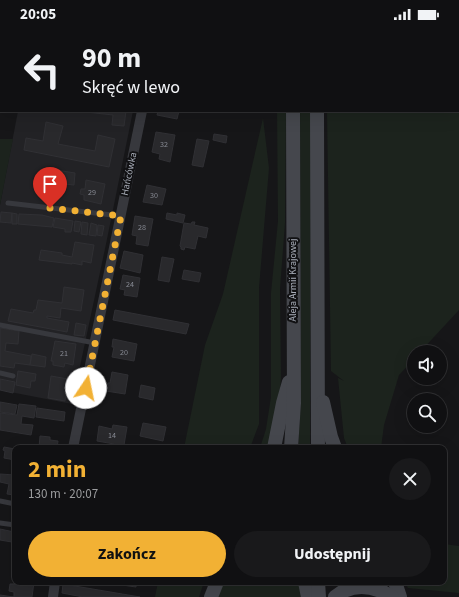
<!DOCTYPE html>
<html lang="pl">
<meta charset="utf-8">
<style>
body{margin:0;font-family:"Source Sans 3",sans-serif;background:#19191b;color:#f1f3f6;height:100vh;display:flex;flex-direction:column;font-size:15px;white-space:nowrap}
*{box-sizing:border-box;margin:0}
p{font-size:13px;color:#9c9d9f}
.icon{flex:none;width:22px;height:22px;fill:none;stroke:currentColor;stroke-width:2;stroke-linecap:round;stroke-linejoin:round}
.map{position:relative;flex:1;overflow:hidden}
.side{position:absolute;left:12px;top:417px;width:435px;height:140px;display:flex;flex-direction:column;background:#101012;border-radius:8px;box-shadow:0 4px 16px #0002,0 0 0 1px #303032}
.side>*{flex:none}
.hud{position:absolute;left:0px;top:0px;width:459px;height:84px;box-shadow:0 4px 16px #0002,0 0 0 1px #303032;background:#101012;color:#f1f3f6;overflow:hidden}
.controls{position:absolute;left:407px;top:317px;display:grid;gap:8px}
.controls a{display:grid;place-items:center;width:40px;height:40px;border-radius:50%;background:#101012;box-shadow:0 4px 16px #0002,0 0 0 1px #303032;font-size:20px}
.pin{position:absolute;display:grid;place-items:center;width:34px;height:34px;color:#fff;margin:-41px -17px;border-radius:50% 50% 50% 0;rotate:-45deg;box-shadow:0 0 4px #0007}
.pin .icon{rotate:45deg}
.me{position:absolute;width:44px;margin:-22px;rotate:11deg;stroke-linejoin:round;filter:drop-shadow(0 0 3px #0008)}
.turn{display:flex;align-items:center;gap:14px;height:84px;padding:0 16px;font-size:18px}
.turn .icon{width:52px;height:52px;stroke-width:2.5}
.turn b{display:block;font-size:28px;line-height:34px}
.round{display:grid;place-items:center;flex:none;width:42px;height:42px;border-radius:21px;background:#19191b}
.summary{display:flex;align-items:center;justify-content:space-between;height:68px;padding:0 16px}
h1{font-size:24px;font-weight:700;line-height:30px;color:#f2b134}
.cta{display:flex;gap:8px;margin-top:auto;padding:8px 16px}
.cta a{flex:1;height:46px;border-radius:24px;background:#f2b134;color:#111;font-size:16px;font-weight:700;line-height:46px;text-align:center}
.cta a+a{background:#19191b;color:#f1f3f6}
.status{display:flex;justify-content:space-between;align-items:center;height:28px;padding:0 20px;background:#101012;direction:ltr}
.status svg{height:11px;fill:currentColor}
.map>svg:first-child{display:block}
.built{fill:#222225}
.green{fill:#1c231d}
.building{fill:#29292c;stroke:#303034}
.lines{fill:none;stroke-linecap:round;stroke-linejoin:round}
.service{stroke:#37383d;stroke-width:5}
.minor{stroke:#37383d;stroke-width:10}
.secondary{stroke:#45474d;stroke-width:14}
.route{stroke:#f2b134;stroke-width:7;stroke-dasharray:0 12.6}
.labels{text-anchor:middle;dominant-baseline:central;stroke-width:4;stroke-linejoin:round;paint-order:stroke}
.number-label{font-size:8px;fill:#888b94}
.street-label{font-size:10px;fill:#a8adb8;stroke:#111113}
</style>
<div class="status"><b>20:05</b><svg viewBox="0 0 49 12"><path d="M0 12V9h3v3zM5 12V6h3v6zM10 12V3h3v9zM15 12V0h3v12zM26 1h20v11H26zM47 4h2v5h-2z"/></svg></div>
<div class="map">
<svg width="459" height="569" viewBox="0 0 459 569">
<rect width="100%" height="100%" fill="#161618"/>
<!-- built -->
<polygon class="built" points="18,83 133,83 106,216 72,376 0,362 0,177"/>
<!-- green -->
<g class="green">
<polygon points="458,32 459,32 459,282 420,324 414,324 414,331 399,347 384,397 381,420 348,420 344,410 338,350 344,353 331,343 327,83 458,83"/>
<polygon points="277,83 286,83 285,195 280,261 281,349 279,380 270,420 260,420 266,401 271,369 271,265 278,193"/>
<polygon points="300,83 311,83 310,420 298,420 301,373"/>
<polygon points="263,90 269,140 259,260 259,396 250,420 184,420 205,317 223,266"/>
<polygon points="0,111 13,111 0,177"/>
<polygon points="444,516 459,518 459,565 408,560 405,554 444,554"/>
<polygon points="158,554 204,554 199,569 155,569"/>
<polygon points="223,554 300,554 303,569 216,569"/>
</g>
<!-- building -->
<g class="building">
<polygon points="77,83 126,83 124,98 112,97 113,87"/>
<polygon points="158,83 179,83 177,91 157,87"/>
<polygon points="46,94 63,98 58,116 95,123 98,107 115,111 109,139 24,122 26,110 43,113"/>
<polygon points="156,104 175,107 170,134 159,131 160,126 152,124"/>
<polygon points="214,106 227,108 226,115 213,112"/>
<polygon points="197,111 209,113 203,139 192,137"/>
<polygon points="56,142 75,145 74,157 55,155"/>
<polygon points="86,152 105,156 101,176 84,172 84,167 80,166 81,161 85,161"/>
<polygon points="147,157 166,161 162,177 143,174"/>
<polygon points="1,184 12,185 11,195 0,194"/>
<polygon points="12,185 17,186 17,196 12,196"/>
<polygon points="167,185 177,187 177,185 185,187 183,195 166,191"/>
<polygon points="19,186 42,187 54,190 52,199 18,196"/>
<polygon points="135,188 153,191 148,218 136,216 137,208 132,207"/>
<polygon points="55,190 73,193 71,204 65,204 65,201 53,199"/>
<polygon points="75,193 81,194 79,204 74,203"/>
<polygon points="82,194 88,195 87,207 81,206"/>
<polygon points="192,194 195,194 194,197 208,200 206,210 198,208 195,221 185,219 184,222 181,221 181,219 180,218 184,195 191,196"/>
<polygon points="91,195 97,197 96,208 89,207"/>
<polygon points="98,197 104,198 102,208 97,207"/>
<polygon points="75,214 94,217 91,235 82,233 82,237 72,235 72,236 39,232 41,222 62,225 62,227 72,229"/>
<polygon points="124,223 143,227 140,245 120,240"/>
<polygon points="162,229 174,231 169,254 158,252"/>
<polygon points="184,242 201,245 199,254 182,251"/>
<polygon points="123,247 140,250 137,269 124,267 125,262 120,261"/>
<polygon points="64,259 84,262 81,283 61,280 60,290 47,288 47,290 69,294 67,304 8,293 11,281 33,285 34,282 36,282 38,272 62,275"/>
<polygon points="115,282 189,296 186,306 113,292"/>
<polygon points="76,295 86,297 84,308 74,307"/>
<polygon points="0,300 19,303 18,316 6,315 5,323 31,328 30,337 15,335 14,340 0,338"/>
<polygon points="113,311 137,316 134,333 112,329 114,319 112,319"/>
<polygon points="55,313 76,316 73,337 65,335 64,339 53,337 53,333 51,333"/>
<polygon points="32,326 46,329 45,339 30,337"/>
<polygon points="18,343 36,346 35,353 31,353 30,360 16,357"/>
<polygon points="112,344 128,347 125,366 106,363 108,355 110,355"/>
<polygon points="51,348 68,351 65,373 48,370"/>
<polygon points="0,351 15,354 13,365 0,362"/>
<polygon points="141,357 155,360 153,372 139,369"/>
<polygon points="0,374 17,377 15,386 0,384"/>
<polygon points="19,376 36,378 34,390 22,388 21,396 33,397 31,407 0,402 0,385 17,387"/>
<polygon points="37,380 65,384 64,393 36,389"/>
<polygon points="143,395 166,399 163,413 140,408"/>
<polygon points="113,397 127,399 124,417 128,418 127,420 113,420 114,416 97,413 99,398 112,401"/>
<polygon points="40,408 50,409 50,412 58,413 57,420 39,420"/>
<polygon points="4,419 15,421 15,432 4,430 5,423 3,422"/>
<polygon points="0,446 15,447 15,464 14,467 7,466 9,456 0,454"/>
<polygon points="0,501 14,504 12,514 0,512"/>
<polygon points="15,554 34,554 32,569 0,569 0,567 14,569 14,564 9,563 10,556 15,556"/>
<polygon points="101,554 136,554 136,559"/>
<polygon points="63,556 140,569 83,569 62,565"/>
</g>
<g class="lines">
<!-- service -->
<g class="service">
<polyline points="56,0 65,1"/>
<polyline points="86,1 86,0"/>
<polyline points="123,1 123,0"/>
<polyline points="8,175 121,188"/>
<polyline points="0,297 95,315"/>
<polyline points="0,345 13,348"/>
<polyline points="0,473 15,476"/>
<polyline points="0,495 15,497"/>
</g>
<!-- minor -->
<g class="minor">
<polyline points="13,0 13,1"/>
<polyline points="154,1 154,0"/>
<polyline points="0,40 1,40"/>
<polyline points="73,420 142,83"/>
<polyline points="53,569 55,554"/>
</g>
<!-- secondary -->
<g class="secondary">
<polyline points="317,0 317,1"/>
<polyline points="293,1 293,0"/>
<polyline points="317,83 318,420"/>
<polyline points="323,374 331,409 335,420"/>
<polyline points="274,420 283,375 289,354"/>
<polyline points="291,420 294,375 293,83"/>
<polyline points="305,554 308,569"/>
<polyline points="318,554 319,569"/>
<polyline points="395,554 400,569"/>
<polyline points="211,569 217,554"/>
<path d="M335 569C353 554 373 557 392 569"/>
</g>
</g>
<g class="lines">
<!-- route -->
<polyline class="route" points="50,180 121,188 86,360"/>
</g>
<g class="labels">
<!-- number labels -->
<g class="number-label">
<text x="164" y="116">32</text>
<text x="92" y="164">29</text>
<text x="154" y="167">30</text>
<text x="142" y="199">28</text>
<text x="130" y="256">24</text>
<text x="124" y="324">20</text>
<text x="64" y="325">21</text>
<text x="112" y="407">14</text>
</g>
<!-- street labels -->
<g class="street-label">
<text transform="translate(129 146) rotate(-78)">Hańcówka</text>
<text transform="translate(293 252) rotate(-90)">Aleja Armii Krajowej</text>
</g>
</g>
</svg>
<div class="controls">
<a><svg class="icon" aria-label="sound" viewBox="0 0 24 24"><path d="M4 9h4l5-4v14l-5-4H4zM17 9q2 3 0 6"/></svg></a>
<a><svg class="icon" aria-label="search" viewBox="0 0 24 24"><circle cx="10" cy="10" r="6"/><path d="M15 15l6 6"/></svg></a>
</div>
<div class="pin" style="left:50px;top:180px;background:#d93025"><svg class="icon" aria-label="arrive" viewBox="0 0 24 24"><path d="M6 21V4h12l-3 4 3 4H6"/></svg></div>
<svg class="me" style="left:86px;top:360px" viewBox="-20 -20 40 40"><circle r="19" fill="#fff"/><path d="M0-13L10 11 0 6-10 11z" fill="#f2b134"/></svg>
<div class="hud">
<div class="turn"><svg class="icon" aria-label="left" viewBox="0 0 24 24"><path d="M17 20v-9H6M10 6l-5 5 5 5"/></svg><div><b>90 m</b>Skręć w lewo</div></div>
</div>
<section class="side">
<div class="summary"><div><h1>2 min</h1><p>130 m · 20:07</p></div><a class="round"><svg class="icon" aria-label="close" viewBox="0 0 24 24"><path d="M6 6l12 12M18 6L6 18"/></svg></a></div>
<div class="cta"><a>Zakończ</a><a>Udostępnij</a></div>
</section>
</div>
